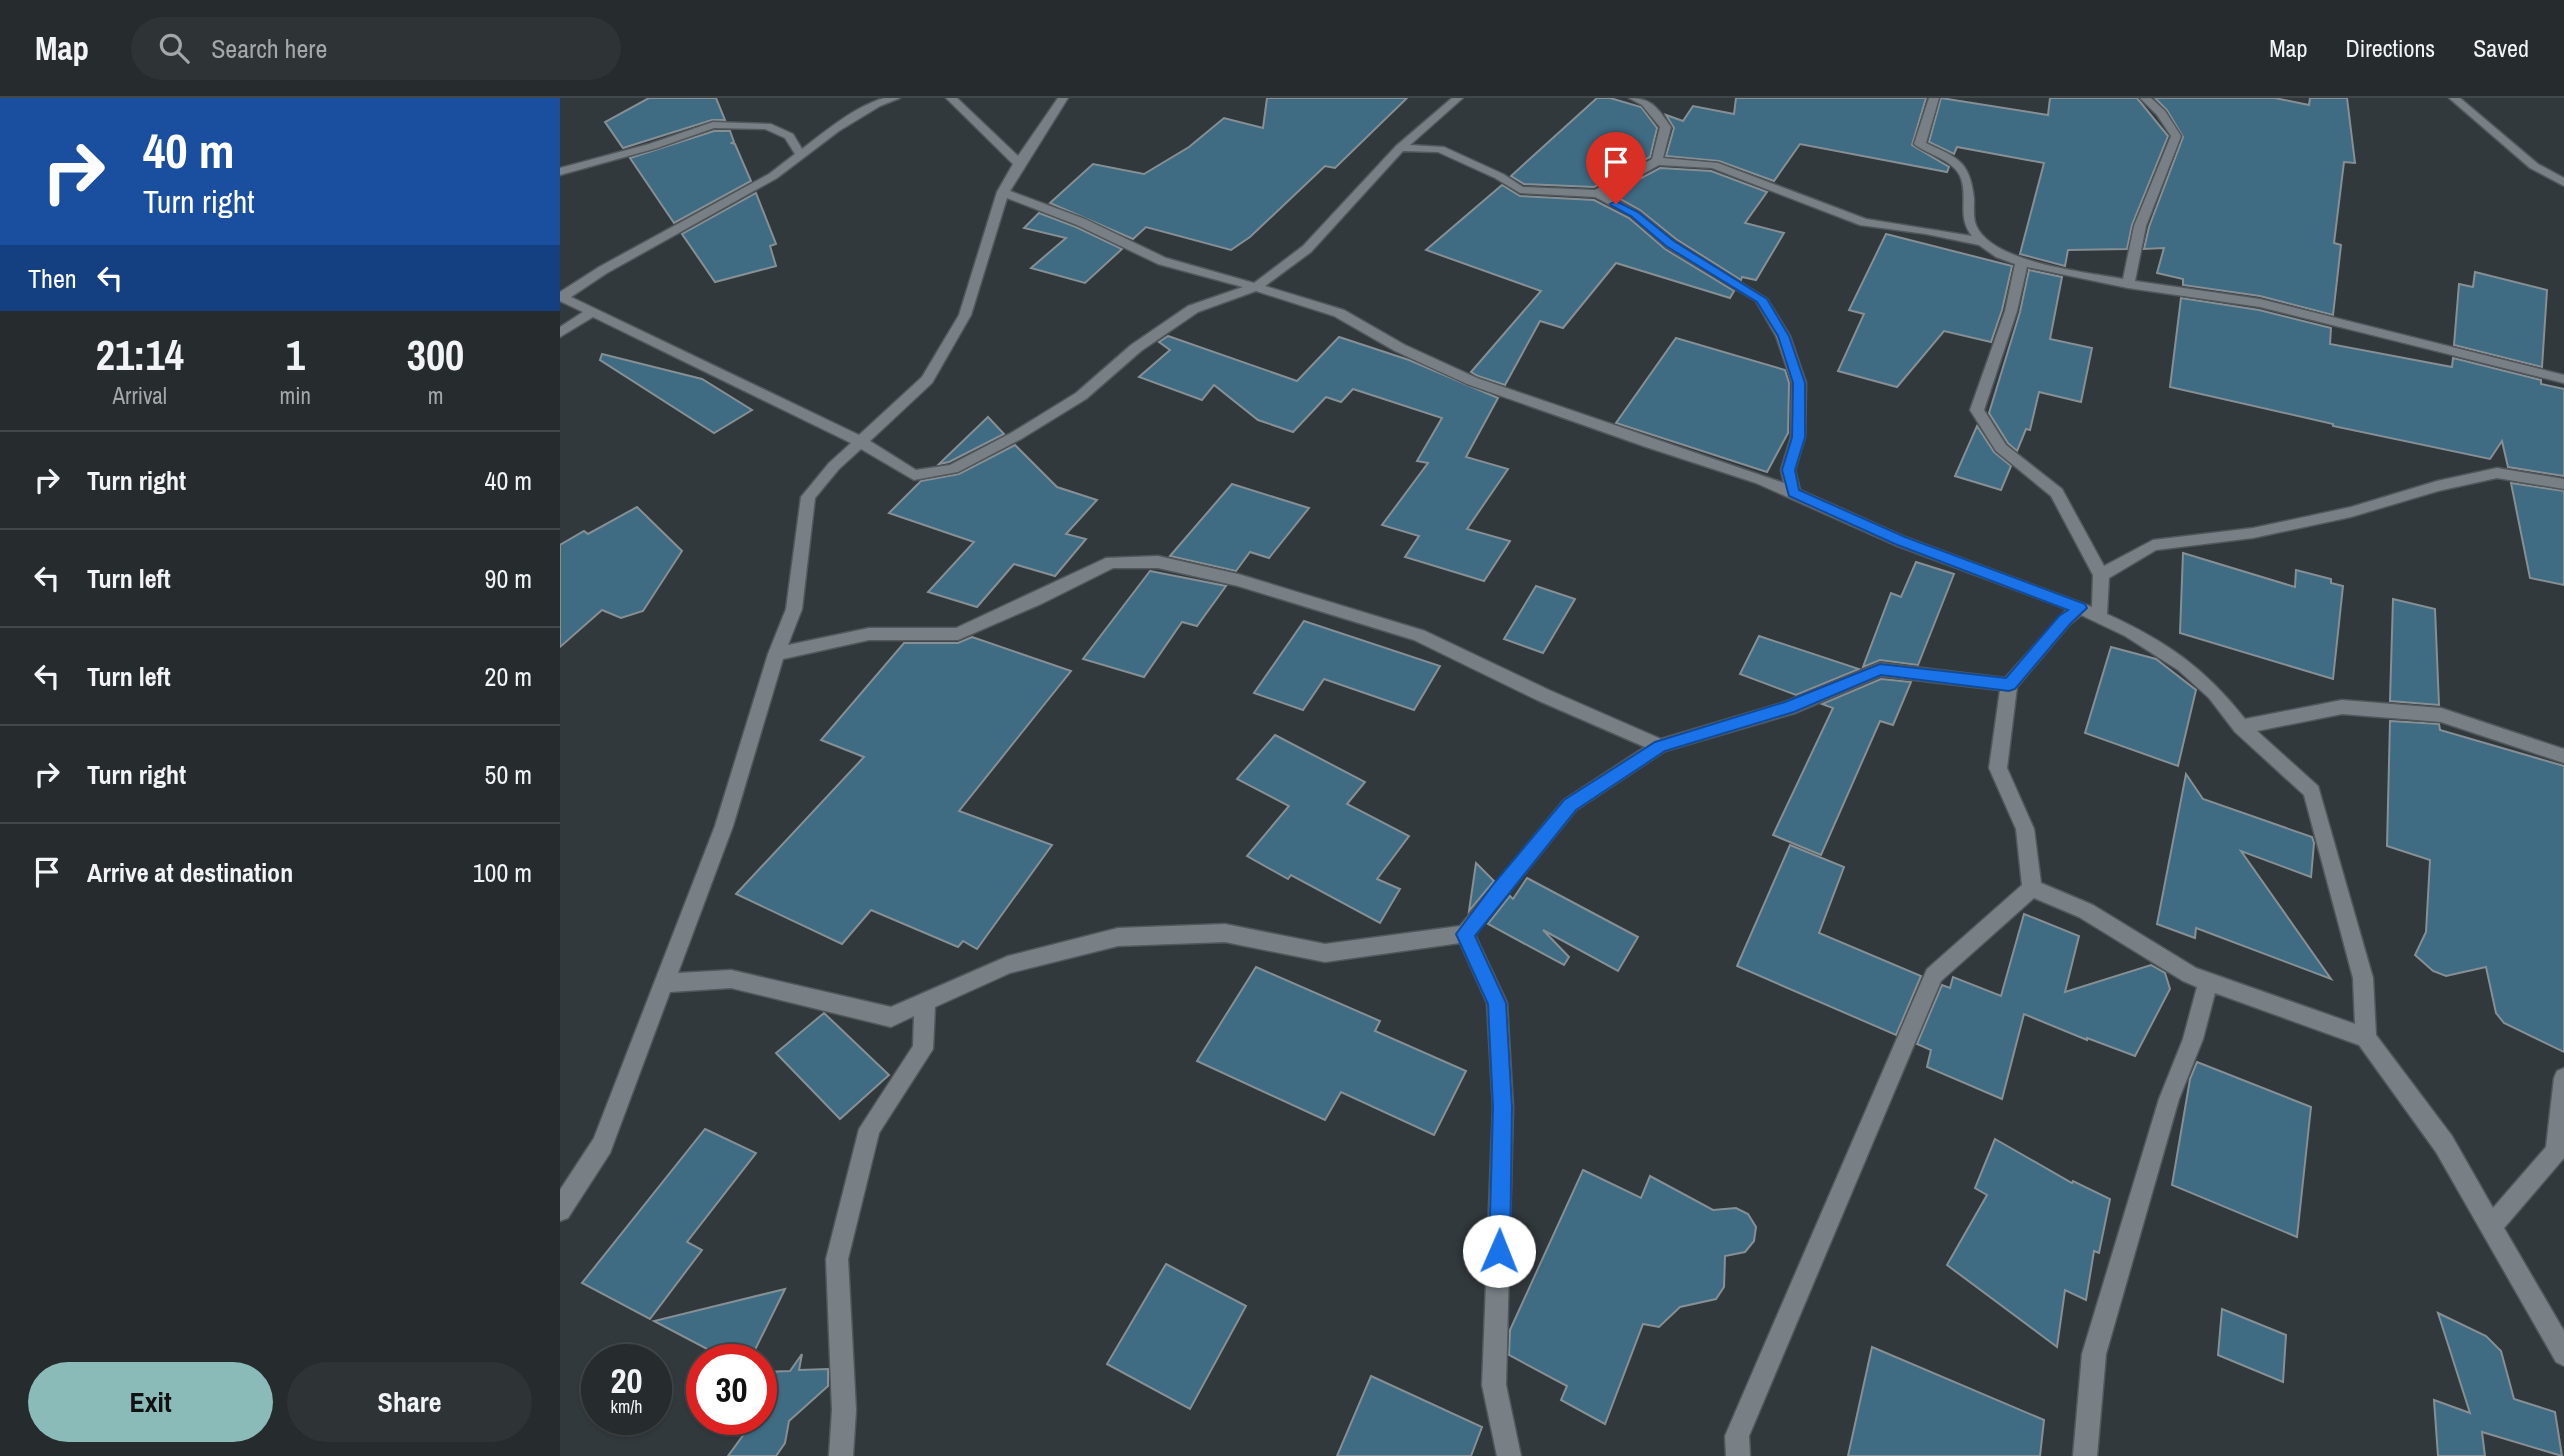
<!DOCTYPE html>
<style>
body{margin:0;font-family:"Archivo Narrow",sans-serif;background:#2e3336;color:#f1f3f6;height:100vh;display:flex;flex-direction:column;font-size:26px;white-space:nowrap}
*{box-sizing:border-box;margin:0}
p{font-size:23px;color:#a4a7aa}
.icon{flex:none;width:38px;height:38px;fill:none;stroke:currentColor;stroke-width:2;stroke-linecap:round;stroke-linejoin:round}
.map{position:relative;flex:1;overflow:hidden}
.details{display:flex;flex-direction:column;background:#262b2e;width:560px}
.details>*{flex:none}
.guide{background:#1a4fa0;color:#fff;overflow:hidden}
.speed{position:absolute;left:21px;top:1246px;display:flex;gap:14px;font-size:35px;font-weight:700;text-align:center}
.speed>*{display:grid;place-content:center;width:91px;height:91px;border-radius:50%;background:#262b2e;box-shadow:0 2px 5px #0004,0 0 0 2px #42474a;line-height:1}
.speed small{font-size:18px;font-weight:400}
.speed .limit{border:10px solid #d22;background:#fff;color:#111}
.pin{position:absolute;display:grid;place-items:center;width:60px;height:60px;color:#fff;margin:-72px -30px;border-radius:50% 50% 50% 0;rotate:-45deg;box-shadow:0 0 7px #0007}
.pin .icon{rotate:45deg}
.me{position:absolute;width:77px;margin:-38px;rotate:1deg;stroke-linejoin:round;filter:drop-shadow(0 0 5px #0008)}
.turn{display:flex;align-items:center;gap:24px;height:147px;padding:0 28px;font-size:32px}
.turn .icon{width:91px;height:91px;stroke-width:2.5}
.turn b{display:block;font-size:49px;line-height:60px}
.then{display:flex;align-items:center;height:66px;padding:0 28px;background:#0003;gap:14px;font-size:26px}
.eta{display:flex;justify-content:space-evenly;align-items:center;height:119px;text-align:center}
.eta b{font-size:42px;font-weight:800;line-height:49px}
.action{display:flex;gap:14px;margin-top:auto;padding:14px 28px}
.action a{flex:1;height:80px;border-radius:42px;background:#8bbbb9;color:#111;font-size:28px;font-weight:800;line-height:80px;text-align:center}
.action a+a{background:#2e3336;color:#f1f3f6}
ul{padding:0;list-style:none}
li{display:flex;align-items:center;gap:21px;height:98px;padding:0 28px;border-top:2px solid #42474a}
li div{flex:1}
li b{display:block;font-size:26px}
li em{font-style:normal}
header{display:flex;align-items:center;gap:42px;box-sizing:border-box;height:98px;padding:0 35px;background:#262b2e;border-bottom:2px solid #42474a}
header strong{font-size:33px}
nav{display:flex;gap:38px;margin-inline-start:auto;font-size:24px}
.search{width:490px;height:63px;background:#2e3336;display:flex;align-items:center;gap:18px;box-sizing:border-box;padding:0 24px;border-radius:38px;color:#a4a7aa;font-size:26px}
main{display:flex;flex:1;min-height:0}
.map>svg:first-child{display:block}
.building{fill:#3f6b83;stroke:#868f94;stroke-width:2}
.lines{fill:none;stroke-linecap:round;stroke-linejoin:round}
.minor-casing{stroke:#51575b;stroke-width:3}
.minor{fill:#788085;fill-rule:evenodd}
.route{fill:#1a73e8;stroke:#114b97;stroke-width:2}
</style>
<header>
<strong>Map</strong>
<div class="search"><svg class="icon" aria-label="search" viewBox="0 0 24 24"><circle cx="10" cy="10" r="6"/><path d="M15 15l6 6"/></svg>Search here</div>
<nav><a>Map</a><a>Directions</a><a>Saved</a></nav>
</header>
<main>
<section class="details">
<div class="guide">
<div class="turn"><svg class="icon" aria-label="right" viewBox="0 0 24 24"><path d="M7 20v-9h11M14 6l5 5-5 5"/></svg><div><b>40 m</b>Turn right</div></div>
<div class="then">Then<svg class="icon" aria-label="left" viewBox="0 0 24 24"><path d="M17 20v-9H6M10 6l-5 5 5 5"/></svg></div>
</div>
<div class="eta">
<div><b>21:14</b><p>Arrival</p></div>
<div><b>1</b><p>min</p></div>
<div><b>300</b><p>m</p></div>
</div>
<ul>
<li><svg class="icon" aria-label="right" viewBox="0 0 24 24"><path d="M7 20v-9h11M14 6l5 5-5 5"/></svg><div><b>Turn right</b></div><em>40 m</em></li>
<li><svg class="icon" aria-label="left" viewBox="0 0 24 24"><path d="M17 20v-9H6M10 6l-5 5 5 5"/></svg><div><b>Turn left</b></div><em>90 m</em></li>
<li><svg class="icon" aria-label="left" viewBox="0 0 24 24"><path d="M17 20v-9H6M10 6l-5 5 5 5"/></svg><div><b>Turn left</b></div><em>20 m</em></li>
<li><svg class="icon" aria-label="right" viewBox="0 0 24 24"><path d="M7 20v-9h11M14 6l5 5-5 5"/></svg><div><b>Turn right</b></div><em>50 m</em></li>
<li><svg class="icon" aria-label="arrive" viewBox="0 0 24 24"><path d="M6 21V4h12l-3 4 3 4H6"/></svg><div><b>Arrive at destination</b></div><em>100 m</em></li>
</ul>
<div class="action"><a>Exit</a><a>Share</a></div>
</section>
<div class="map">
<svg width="2004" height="1358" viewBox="0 0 2004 1358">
<rect width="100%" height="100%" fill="#32393d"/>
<!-- building -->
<g class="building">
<polygon points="89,0 156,0 165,22 152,22 63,50 45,24"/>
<polygon points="707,0 847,0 775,70 765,68 690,139 671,152 586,129 573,141 490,105 533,66 584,76 629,49 664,20 703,30"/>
<polygon points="1037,0 1050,0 1081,9 1097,30 1090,59 1034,89 964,86 951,78"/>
<polygon points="1176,0 1366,0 1352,47 1389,69 1387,74 1240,46 1214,83 1159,63 1106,58 1114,30 1106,17 1123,23 1133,8 1174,16"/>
<polygon points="1381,0 1488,17 1490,0 1577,0 1608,38 1572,127 1567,151 1508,152 1505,168 1460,156 1484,65 1397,49 1394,56 1369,44"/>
<polygon points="1595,0 1715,0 1749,7 1750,0 1787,0 1795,65 1784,64 1774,145 1781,147 1773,217 1700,198 1623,187 1623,181 1597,175 1604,150 1584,151 1589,129 1623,39 1607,12"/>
<polygon points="154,33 170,33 174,44 172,45 175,46 191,83 114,125 70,60"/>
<polygon points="1100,70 1151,73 1207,94 1185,125 1224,135 1196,182 1182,179 1181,182 1116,141 1080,112 1051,96"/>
<polygon points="942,87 960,98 1034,102 1069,120 1105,151 1174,193 1170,200 1056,165 1003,230 980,223 945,287 918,278 911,274 981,193 866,152"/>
<polygon points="196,95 216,146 210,148 216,168 155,184 122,136"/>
<polygon points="479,115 516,129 562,151 525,185 471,170 506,140 464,130"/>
<polygon points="1326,136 1452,168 1442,212 1431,244 1384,233 1337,289 1278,273 1304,216 1289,212"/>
<polygon points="1469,172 1502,179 1490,241 1532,250 1521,304 1479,294 1470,332 1466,331 1457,353 1448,345 1429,315 1460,214"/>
<polygon points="1915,174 1987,192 1982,269 1894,247 1899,186 1913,189"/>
<polygon points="1621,200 1699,212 1771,230 1770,246 1892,269 1893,260 1981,282 1981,286 2004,291 2004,378 1948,369 1942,343 1930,361 1773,328 1773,326 1610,289"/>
<polygon points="608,238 737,283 779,239 849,262 938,300 906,359 948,371 907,431 950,443 924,483 845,459 859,438 822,427 868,365 857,363 882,320 793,291 781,304 766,299 733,334 698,322 654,287 642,302 579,279 610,252 599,244"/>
<polygon points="1116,240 1225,272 1229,285 1228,335 1207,374 1056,325"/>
<polygon points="42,256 142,281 192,312 154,335 40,262"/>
<polygon points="428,319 444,336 389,364 379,366"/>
<polygon points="1417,328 1434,354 1451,368 1441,392 1395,378"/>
<polygon points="455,347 497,389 537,402 506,436 526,441 495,478 454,466 417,509 368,494 414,444 329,415 361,383 399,376"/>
<polygon points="1951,385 2004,393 2004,487 1970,480"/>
<polygon points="672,386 749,410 709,460 690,454 676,473 610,458"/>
<polygon points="77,409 122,453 83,513 61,520 42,512 0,549 0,447 24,433 28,436"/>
<polygon points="1623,455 1735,489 1736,472 1771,481 1771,485 1783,488 1773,581 1620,535"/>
<polygon points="1356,464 1394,476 1358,567 1320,562 1303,569 1331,495 1341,499"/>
<polygon points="590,473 666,488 637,528 622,524 584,579 523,561"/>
<polygon points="976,488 1015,501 983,555 944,541"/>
<polygon points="1833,501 1875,511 1879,607 1830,603"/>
<polygon points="744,523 880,568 854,612 764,581 743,612 694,595"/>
<polygon points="1199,538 1299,571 1236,597 1180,576"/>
<polygon points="412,539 511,573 399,713 492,747 417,851 403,843 398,849 311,812 282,846 176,796 304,659 261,642 344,545 398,545"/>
<polygon points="1551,549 1596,561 1636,592 1618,668 1525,635"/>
<polygon points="1321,581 1351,584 1333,627 1320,623 1261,757 1213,737 1273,610 1262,606"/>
<polygon points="1830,623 1879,626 1880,632 2004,668 2004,954 1944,925 1936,915 1926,869 1886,878 1873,873 1855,857 1866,834 1870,762 1827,748"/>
<polygon points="715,637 805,684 787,706 849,738 817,781 840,791 820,825 731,777 728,781 687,758 729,708 677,681"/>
<polygon points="1626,676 1643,701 1752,739 1754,745 1751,779 1681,753 1771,881 1636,830 1635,840 1597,826"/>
<polygon points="1230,747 1284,769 1259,835 1361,878 1336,937 1177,868"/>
<polygon points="916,765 934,783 909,813"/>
<polygon points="967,780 1078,839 1058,873 983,832 1009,859 1004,867 928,826 950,798 953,801"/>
<polygon points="1464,816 1519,838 1505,894 1591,867 1605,875 1610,891 1575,958 1527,940 1527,942 1464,916 1442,1001 1367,969 1371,952 1357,946 1382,887 1390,890 1393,879 1441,898"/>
<polygon points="696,869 820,923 815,933 906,973 874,1037 781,994 765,1022 637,963"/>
<polygon points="264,915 329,977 280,1021 216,955"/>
<polygon points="1637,964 1751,1009 1737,1139 1612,1087 1630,981"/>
<polygon points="145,1031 196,1055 127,1144 142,1152 90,1221 22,1185"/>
<polygon points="1435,1041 1512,1085 1513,1083 1550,1101 1539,1155 1534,1153 1526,1202 1505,1192 1497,1249 1387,1167 1427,1097 1415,1090"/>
<polygon points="1023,1072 1081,1100 1090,1078 1153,1112 1176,1110 1188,1116 1196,1129 1194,1143 1185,1154 1165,1158 1164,1189 1156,1201 1120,1209 1099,1229 1083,1226 1045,1326 1001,1302 1007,1288 949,1257 950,1232"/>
<polygon points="606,1166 686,1208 630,1311 547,1266"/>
<polygon points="225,1191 190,1262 168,1262 94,1223"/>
<polygon points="1662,1211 1726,1237 1723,1284 1658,1257"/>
<polygon points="1878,1215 1926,1238 1941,1253 1954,1301 1995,1314 2002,1358 1922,1334 1925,1358 1878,1358 1874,1302 1910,1315"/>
<polygon points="1312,1249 1484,1322 1480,1358 1288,1358"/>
<polygon points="242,1256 239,1272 268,1271 268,1288 229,1323 225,1345 216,1358 168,1358 195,1321 201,1321 201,1274 230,1273"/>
<polygon points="811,1278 922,1329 911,1358 777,1358"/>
</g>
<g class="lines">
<defs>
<g id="minor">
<path d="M324 0H340L320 8 279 33 217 80 47 175 11 199 299 337 362 279 399 217 437 94 453 66 386 0H397L458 58 498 0H508L450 93 525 121 606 160 694 185 743 148 836 48 892 0H903L850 47 884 49 943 76 963 89 1035 92 1092 61 1100 29 1082 7 1069 0C1093 0 1098 11 1111 29L1103 60 1158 65 1306 121 1412 138C1396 118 1409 98 1400 78 1392 61 1368 57 1354 46L1369 0H1379L1366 45C1398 60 1410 63 1414 101 1414 108 1413 120 1416 127 1431 165 1527 174 1563 181L1574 128 1611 38 1597 17 1580 0H1591L1605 13 1621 38 1586 128 1575 183 1700 201 2004 277V285L1700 209 1568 190 1467 169 1457 213 1424 312 1446 347 1502 391 1544 468 1593 442 1693 430 1791 409 1877 383 1937 370 2004 381V391L1937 380 1878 393 1791 419 1693 440 1596 452 1549 480 1547 516C1606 543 1645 570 1685 621L1782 602 1881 610 2004 651V665L1881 624 1782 616 1697 633 1758 688 1813 880 1816 937 1892 1038 1933 1110 1986 1049 1994 980 1997 973 2004 970V1060L1944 1130 2004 1233V1268L1996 1264 1876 1054 1799 947 1655 895 1643 941 1619 1001 1546 1256 1537 1358H1513L1522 1256 1599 1001 1623 941 1637 889 1623 883 1519 819 1474 800 1381 883 1189 1338 1190 1358H1166L1165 1338 1367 871 1462 787 1456 731 1429 670 1440 592 1321 578 1235 615 1105 653 1016 712 915 837 947 905 953 1009 946 1287 961 1358H937L922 1287 933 1009 927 905 900 845 765 864 665 844 558 848 450 875 375 909 373 951 319 1035 288 1161 296 1312 293 1358H269L272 1312 266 1161 299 1031 353 948 354 918 331 929 171 890 110 894 50 1055 8 1120 0 1123V1092L34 1040 155 728 208 556 226 511 241 399 269 365 291 345 33 219 0 239V229L23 214 0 203V194L39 169 209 76 235 56 225 40 205 31 154 30 97 50 0 77V70L89 46 153 24 211 26 233 36 242 51C267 32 294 9 324 0ZM843 53 878 54 935 80 960 95 1035 99 1071 118 1106 149 1196 203 1216 238 1232 285 1231 339 1221 372 1224 385 917 280 845 247 784 212 705 188 751 154ZM1099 67 1152 70 1300 127 1366 136 1419 147 1436 159 1455 166 1445 213 1410 312 1436 353 1491 398 1533 477 1532 509 1345 439 1240 392 1235 372 1245 339 1246 285 1230 238 1207 201 1114 143 1079 114 1046 96ZM447 100 517 127 598 166 683 189 628 208 571 247 516 295 451 335 390 367 356 372 310 343 372 285 411 217ZM696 193 774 218 835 253 907 286 1086 349 1196 385 1335 447 1507 511 1445 580 1320 565 1225 604 1101 641 989 592 865 533 678 476 598 458 546 460 396 530H309L228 547 242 511 255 400 279 371 301 351 354 382 398 374 461 341 526 301 581 253 638 214ZM553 470H598L678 488 854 542 977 602 1085 649 1004 702 900 828 765 846 665 826 558 830 448 858 331 909 171 872 118 875 173 728 223 561 309 542H398L481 506ZM1521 517 1565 538 1618 572 1649 600 1675 634 1744 697 1793 880 1795 926 1636 870 1533 807 1481 785 1474 731 1447 670 1457 589 1510 526Z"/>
<polygon points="1889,0 1900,0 1978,66 2004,80 2004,88 1970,70"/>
</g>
</defs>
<!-- minor casing -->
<use href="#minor" class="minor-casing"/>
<!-- minor -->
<use href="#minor" class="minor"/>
</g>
<!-- route -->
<polygon class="route" points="1056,103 1078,114 1114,143 1207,201 1229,238 1245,285 1245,339 1235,372 1239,392 1345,439 1525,506 1527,510 1510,526 1455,591 1449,593 1321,577 1234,614 1105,653 1016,712 915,838 946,905 952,1009 950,1153 947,1160 939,1163 932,1160 929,1153 933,1009 928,906 896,836 935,784 1004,702 1095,644 1225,604 1320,566 1446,580 1499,518 1508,512 1335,446 1229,398 1222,372 1232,339 1233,285 1218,238 1197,204 1106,148 1071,118 1052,108 1050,106"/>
</svg>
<div class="speed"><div>20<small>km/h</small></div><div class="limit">30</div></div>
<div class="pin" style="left:1056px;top:106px;background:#d93025"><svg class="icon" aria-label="arrive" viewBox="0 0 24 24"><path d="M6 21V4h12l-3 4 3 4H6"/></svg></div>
<svg class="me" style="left:939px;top:1153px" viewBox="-20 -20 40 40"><circle r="19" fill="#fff"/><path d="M0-13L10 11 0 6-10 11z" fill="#1a73e8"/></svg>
</div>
</main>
